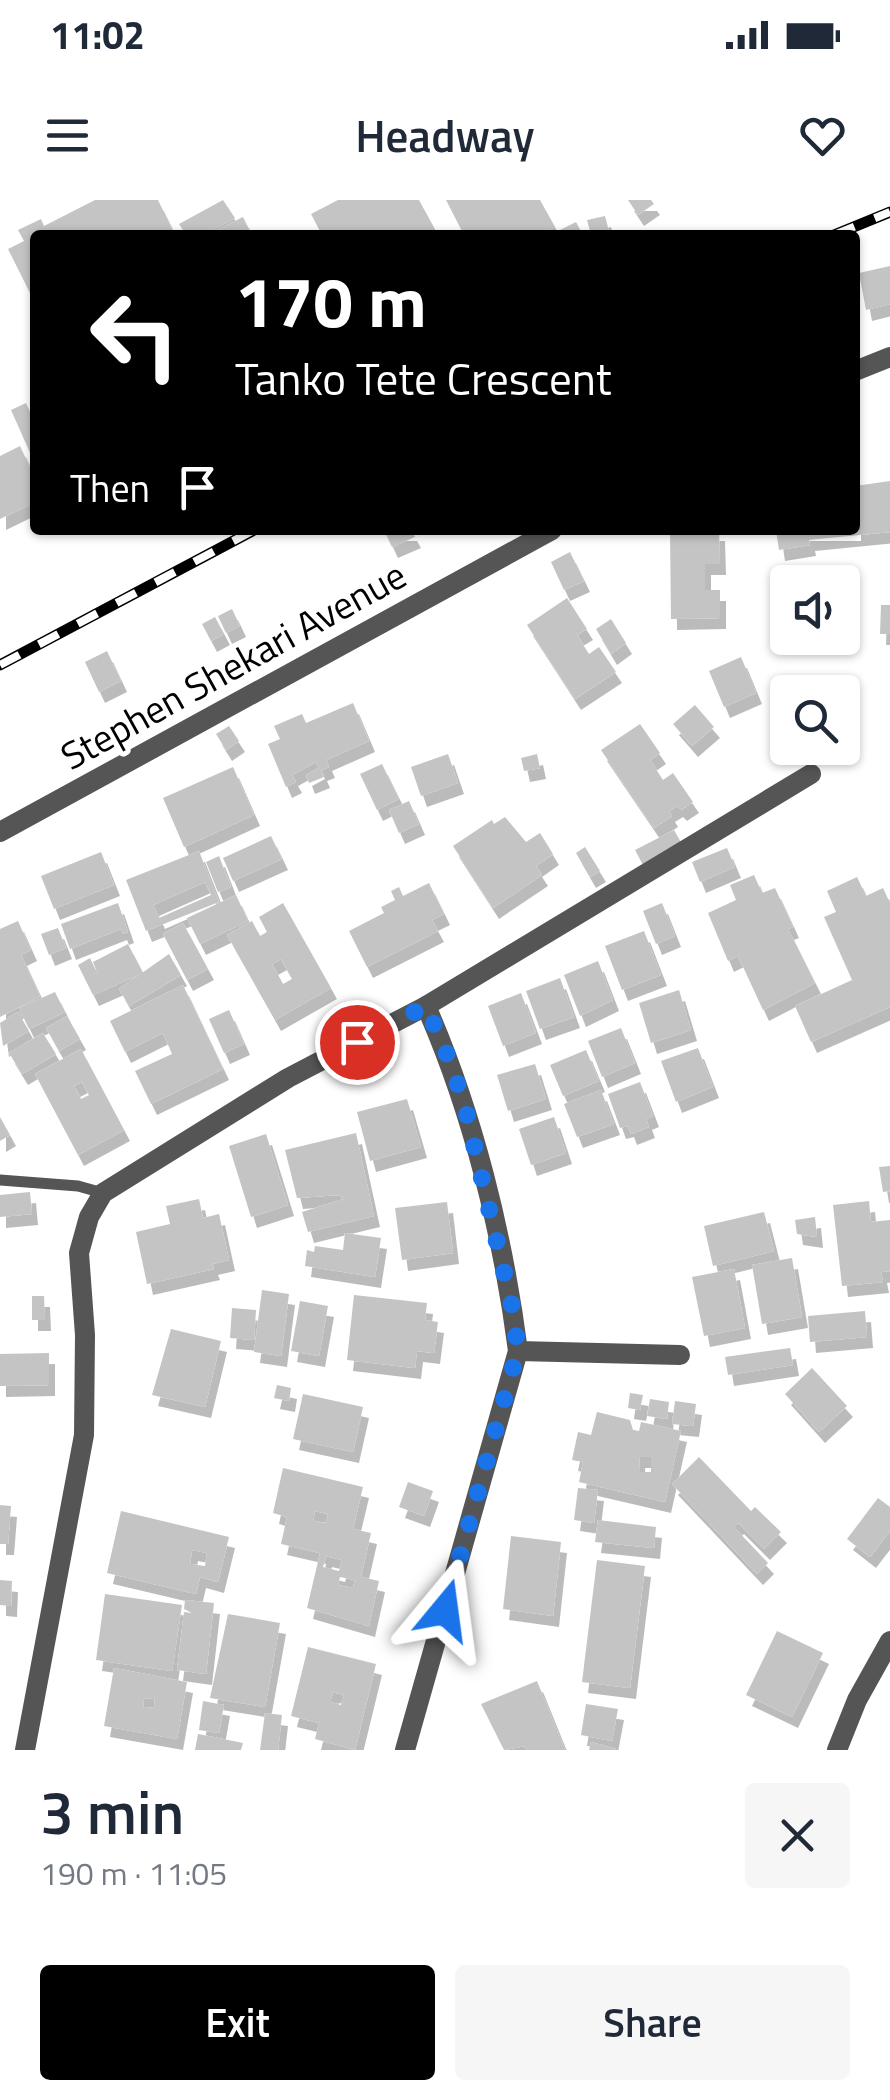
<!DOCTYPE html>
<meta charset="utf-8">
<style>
body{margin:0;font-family:"Titillium Web",sans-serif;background:#f6f6f7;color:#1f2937;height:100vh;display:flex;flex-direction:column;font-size:38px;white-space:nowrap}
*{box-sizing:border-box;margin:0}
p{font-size:32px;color:#747a83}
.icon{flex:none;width:55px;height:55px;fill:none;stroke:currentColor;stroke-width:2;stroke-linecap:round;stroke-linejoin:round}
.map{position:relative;height:1550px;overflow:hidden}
.side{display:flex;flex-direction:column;background:#fff;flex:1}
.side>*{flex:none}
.top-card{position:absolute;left:30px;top:30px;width:830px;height:305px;border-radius:10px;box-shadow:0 2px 8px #0004;background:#000;color:#fff;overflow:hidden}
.buttons{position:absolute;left:770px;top:365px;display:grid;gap:20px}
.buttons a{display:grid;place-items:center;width:90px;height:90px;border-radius:10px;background:#fff;box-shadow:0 2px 8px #0004;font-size:50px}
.pin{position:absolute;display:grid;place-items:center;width:85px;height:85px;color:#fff;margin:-42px;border:5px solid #fff;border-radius:50%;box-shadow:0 2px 10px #0007}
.me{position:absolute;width:110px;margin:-55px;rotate:16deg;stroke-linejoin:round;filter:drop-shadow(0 0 8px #0008)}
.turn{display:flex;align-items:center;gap:35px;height:210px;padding:0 40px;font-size:45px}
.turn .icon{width:130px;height:130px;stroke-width:2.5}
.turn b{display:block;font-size:70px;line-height:85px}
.then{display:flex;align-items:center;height:95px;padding:0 40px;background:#0003;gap:20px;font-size:38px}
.round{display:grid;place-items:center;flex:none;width:105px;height:105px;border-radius:10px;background:#f6f6f7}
.overview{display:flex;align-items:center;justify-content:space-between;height:170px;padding:0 40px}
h1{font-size:60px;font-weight:600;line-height:75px}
.action{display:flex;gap:20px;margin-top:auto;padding:20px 40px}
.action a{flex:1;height:115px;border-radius:10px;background:#000;color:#fff;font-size:40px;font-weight:600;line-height:115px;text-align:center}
.action a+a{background:#f6f6f7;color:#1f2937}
.status{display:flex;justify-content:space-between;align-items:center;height:70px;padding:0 50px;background:#fff;direction:ltr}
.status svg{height:28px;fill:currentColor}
header{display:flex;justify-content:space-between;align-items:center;height:130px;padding:0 40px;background:#fff;font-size:45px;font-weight:600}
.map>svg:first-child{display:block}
.building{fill:#c4c4c4;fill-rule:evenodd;filter:url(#shadow)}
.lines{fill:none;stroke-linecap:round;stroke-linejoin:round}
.lane{stroke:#555;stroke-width:11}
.street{stroke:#555;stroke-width:20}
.rail-casing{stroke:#000;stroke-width:11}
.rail{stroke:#fff;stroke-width:8;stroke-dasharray:22;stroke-linecap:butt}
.route{stroke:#1a73e8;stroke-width:18;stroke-dasharray:0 32.4}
.labels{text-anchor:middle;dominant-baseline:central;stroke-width:10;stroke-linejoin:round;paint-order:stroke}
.street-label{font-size:38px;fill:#000;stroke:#fff}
</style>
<div class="status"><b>11:02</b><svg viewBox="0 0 49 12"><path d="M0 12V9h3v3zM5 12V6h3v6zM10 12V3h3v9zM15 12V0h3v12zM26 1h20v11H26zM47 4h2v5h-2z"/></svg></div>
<header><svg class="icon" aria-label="menu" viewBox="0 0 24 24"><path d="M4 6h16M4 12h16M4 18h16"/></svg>Headway<svg class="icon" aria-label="heart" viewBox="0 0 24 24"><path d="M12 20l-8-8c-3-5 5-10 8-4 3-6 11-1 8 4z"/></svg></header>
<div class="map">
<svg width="890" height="1550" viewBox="0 0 890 1550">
<defs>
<filter id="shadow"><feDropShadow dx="6" dy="11" stdDeviation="0" flood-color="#0004"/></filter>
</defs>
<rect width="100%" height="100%" fill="#fff"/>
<!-- building -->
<g class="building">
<polygon points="95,0 158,0 175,35 35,35 35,103 8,49 24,41 18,30 41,19 44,26"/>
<polygon points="223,0 235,18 203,35 186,35 179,24"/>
<polygon points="338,0 419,0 438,35 322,35 311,14"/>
<polygon points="446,0 540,0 555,27 541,35 464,35"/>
<polygon points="628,0 651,0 654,4 638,15"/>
<polygon points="605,16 610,35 591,35 587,20"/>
<polygon points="243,17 252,35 207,35"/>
<polygon points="576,22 583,35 550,35"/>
<polygon points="890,66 890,104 866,110 859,73"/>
<polygon points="26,203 35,222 35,264 11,210"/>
<polygon points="20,246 35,278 35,302 0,319 0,256"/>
<polygon points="890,281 890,332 809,340 810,345 779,350 776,330 855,330 855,286"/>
<polygon points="384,330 411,330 415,337 392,347"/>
<polygon points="670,330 719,330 720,364 705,364 705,390 720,390 720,418 671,419"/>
<polygon points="570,352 584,381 564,390 551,362"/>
<polygon points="567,398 587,429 577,435 589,454 599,447 616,472 575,499 527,425"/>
<polygon points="881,405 890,405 890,434 880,434"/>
<polygon points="232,409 240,426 226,433 218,416"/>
<polygon points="215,417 224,434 211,441 202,424"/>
<polygon points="611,419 626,443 611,454 596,429"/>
<polygon points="107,451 121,481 99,492 85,462"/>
<polygon points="741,457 756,493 724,507 709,471"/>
<polygon points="353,503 369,541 326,560 329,567 321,570 324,577 309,583 306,575 319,568 316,562 292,575 296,582 286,587 268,544 280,539 274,526 302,514 306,523"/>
<polygon points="695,505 714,527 692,546 673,524"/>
<polygon points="640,524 660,553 650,560 663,580 673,573 693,602 681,610 677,606 669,611 672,616 654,628 601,550"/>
<polygon points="229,526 239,541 226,550 216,534"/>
<polygon points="448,554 458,583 421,596 411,567"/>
<polygon points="537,554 540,568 524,571 521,558"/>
<polygon points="382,564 399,599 377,610 360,574"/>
<polygon points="233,567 254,615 184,647 163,598"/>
<polygon points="409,601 419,624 399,633 389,610"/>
<polygon points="505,617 526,642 540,633 553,654 536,666 542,675 493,708 453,646 492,620 494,624"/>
<polygon points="674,630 682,644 643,665 635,650"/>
<polygon points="271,636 282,659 233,681 223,658"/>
<polygon points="585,647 600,671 590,677 576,653"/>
<polygon points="727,648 735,667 700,682 692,662"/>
<path d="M199 651 219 702 146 731 126 680ZM205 682 211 695 159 718 153 705Z"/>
<polygon points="101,652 114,685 54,709 41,676"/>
<polygon points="219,656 231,687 218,692 206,662"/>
<polygon points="754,675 762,693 775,688 793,727 788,729 815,783 763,810 738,756 728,761 708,713 736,700 730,685"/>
<polygon points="857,677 866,696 883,688 890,703 890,807 811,842 795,806 852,780 824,717 836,712 827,691"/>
<polygon points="429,683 444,714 432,720 438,731 367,767 349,731 384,713 381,707 395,700 391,691 399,687 403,696"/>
<polygon points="236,695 248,721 200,744 187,718"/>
<polygon points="118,703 128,732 123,734 121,729 70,749 61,724"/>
<path d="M283 703 331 788 275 820 227 735 252 721 260 736 267 732 259 717ZM281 759 292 779 283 784 272 764Z"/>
<polygon points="662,703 675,736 656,744 643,711"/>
<polygon points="18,721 31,750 21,755 40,796 0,817 0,729"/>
<polygon points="183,723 208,769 187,780 163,734"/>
<polygon points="58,728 66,748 49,755 41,734"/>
<polygon points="644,731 661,775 622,790 605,746"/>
<polygon points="128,744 143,773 93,795 78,765 90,758 99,777 93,762"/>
<polygon points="169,754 181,775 129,806 119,789"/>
<polygon points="598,761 613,800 580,816 564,775"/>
<polygon points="560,778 574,817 540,829 526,791"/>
<polygon points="183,785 223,869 151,904 135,871 172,854 163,833 125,852 110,821"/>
<polygon points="679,790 691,830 651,843 639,803"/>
<polygon points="55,792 65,812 29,829 19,808"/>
<polygon points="521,793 536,833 503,846 488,806"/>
<polygon points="229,810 244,844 224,853 209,819"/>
<polygon points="18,812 29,831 3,846 0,823"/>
<polygon points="67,816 80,839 59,851 46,828"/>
<polygon points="621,828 635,863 602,877 588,841"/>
<polygon points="43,833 56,854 22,874 9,853"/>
<polygon points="698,848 713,887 676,902 661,861"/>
<path d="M81 849 124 930 78 955 35 874ZM82 882 89 895 81 899 74 886Z"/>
<polygon points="586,850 599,881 563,896 550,865"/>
<polygon points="535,864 546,899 508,911 497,875"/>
<polygon points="640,882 653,916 646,919 649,927 631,934 628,926 620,928 608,894"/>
<polygon points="601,890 614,924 577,937 564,904"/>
<polygon points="407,899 421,947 370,961 357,912"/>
<polygon points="0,917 10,935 0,941"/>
<polygon points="554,917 566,953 531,965 519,929"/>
<polygon points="356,933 374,1016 308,1032 302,1012 344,999 339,995 297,998 285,950"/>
<polygon points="266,934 288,1005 251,1017 229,946"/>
<polygon points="890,966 890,991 883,992 879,967"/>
<polygon points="30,992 32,1014 0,1017 0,995"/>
<polygon points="199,999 203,1018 219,1014 229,1060 212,1064 214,1069 147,1084 136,1032 170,1024 166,1006"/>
<polygon points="869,1001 871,1022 890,1020 890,1071 881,1072 883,1082 842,1086 833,1005"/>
<polygon points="447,1002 453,1053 402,1060 395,1008"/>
<polygon points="764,1012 774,1051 713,1066 704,1026"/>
<polygon points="815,1017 817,1037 797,1034 795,1020"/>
<polygon points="345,1033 381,1038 375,1077 305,1066 307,1050 314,1052 315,1046 343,1050"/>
<polygon points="792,1058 802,1117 762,1124 752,1065"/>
<polygon points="734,1069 745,1128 704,1136 692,1077"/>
<polygon points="262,1090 289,1094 281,1156 254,1152"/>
<polygon points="354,1095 427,1103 425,1120 438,1122 434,1153 417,1151 415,1168 347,1160"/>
<polygon points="32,1096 44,1096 45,1120 32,1120"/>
<polygon points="300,1101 328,1106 319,1156 291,1151"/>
<polygon points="232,1108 256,1110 254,1140 230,1138"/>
<polygon points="865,1111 867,1137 810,1142 808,1116"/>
<polygon points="171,1129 221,1141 205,1207 152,1195"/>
<polygon points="790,1148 793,1165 728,1175 725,1157"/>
<polygon points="49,1153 49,1185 0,1186 0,1154"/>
<polygon points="812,1168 847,1206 819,1232 785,1194"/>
<polygon points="277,1185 291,1188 289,1201 274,1198"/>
<polygon points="630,1193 643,1195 640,1210 628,1208"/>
<polygon points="303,1194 363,1207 353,1252 293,1239"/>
<polygon points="650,1199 669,1202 667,1219 647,1216"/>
<polygon points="675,1201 696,1204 693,1226 672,1224"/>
<path d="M597 1212 630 1220 633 1230 639 1231 641 1222 681 1231 665 1302 579 1282 583 1262 572 1260 578 1232 591 1235ZM639 1257H651V1272H640Z"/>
<polygon points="699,1257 751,1311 755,1307 781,1332 764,1349 738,1323 734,1327 768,1363 757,1374 672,1284"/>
<path d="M283 1268 363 1287 353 1329 371 1333 361 1377 379 1381 369 1426 307 1408 320 1353 281 1344 287 1317 273 1313ZM315 1311 328 1314 326 1323 313 1321ZM326 1356 342 1360 339 1371 323 1367ZM340 1377 355 1380 353 1388 338 1385Z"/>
<polygon points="408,1282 433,1291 424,1316 399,1307"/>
<polygon points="578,1288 598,1290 594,1323 574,1320"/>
<polygon points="878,1298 890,1307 890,1331 870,1357 847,1339"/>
<polygon points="0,1305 11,1306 8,1344 0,1344"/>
<path d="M121 1311 229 1337 218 1382 200 1377 196 1394 107 1373ZM192 1350 207 1353 205 1366 190 1364Z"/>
<polygon points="598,1320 656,1327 654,1348 595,1342"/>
<polygon points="511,1336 561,1342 553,1416 503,1409"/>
<polygon points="597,1360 645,1366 630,1488 582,1482"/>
<polygon points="0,1380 12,1381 11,1406 0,1405"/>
<polygon points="105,1394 182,1405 172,1471 96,1460"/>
<polygon points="185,1400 214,1403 206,1474 177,1470 184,1412 192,1413 184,1409"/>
<polygon points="228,1414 280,1423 265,1507 210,1498"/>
<polygon points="777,1431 823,1453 792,1517 746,1495"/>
<path d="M308 1447 376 1464 355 1550 315 1539 319 1523 291 1516ZM333 1492 344 1495 341 1505 330 1502Z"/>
<path d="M114 1468 187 1482 177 1539 104 1526ZM144 1498 155 1499 154 1508 143 1507Z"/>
<polygon points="537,1481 565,1550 527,1550 525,1546 504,1550 481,1504"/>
<polygon points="203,1501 224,1505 219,1533 199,1530"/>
<polygon points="586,1504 618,1509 612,1541 581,1535"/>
<polygon points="265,1513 282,1515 278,1550 260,1550"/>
<polygon points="198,1534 243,1543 241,1550 195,1550"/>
<polygon points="591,1542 616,1549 616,1550 589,1550"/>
</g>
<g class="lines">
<!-- lane -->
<polyline class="lane" points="0,980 78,986 103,993"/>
<!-- street -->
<g class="street">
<polyline points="855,171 890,157"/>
<polyline points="0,632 552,330"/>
<polyline points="518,1151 680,1155"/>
<polyline points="25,1550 84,1235 85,1135 79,1053 89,1017 103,993 288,878 426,806 811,574"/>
<path d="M405 1550 518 1151C503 1035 473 913 426 806"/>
<polyline points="837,1550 857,1500 890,1441"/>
</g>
<defs>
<g id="rail">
<polyline points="834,35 890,12"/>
<polyline points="0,465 254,330"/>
</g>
</defs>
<!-- rail casing -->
<use href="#rail" class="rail-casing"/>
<!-- rail -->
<use href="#rail" class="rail"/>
</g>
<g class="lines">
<!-- route -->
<polyline class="route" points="357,842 426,806 452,866 467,915 512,1106 518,1150 445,1410"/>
</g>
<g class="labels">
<!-- street labels -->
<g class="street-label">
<text transform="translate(233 465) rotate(-29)">Stephen Shekari Avenue</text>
</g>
</g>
</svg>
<div class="buttons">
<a><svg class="icon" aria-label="sound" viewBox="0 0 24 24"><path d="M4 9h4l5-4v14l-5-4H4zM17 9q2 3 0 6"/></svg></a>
<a><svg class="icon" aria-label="search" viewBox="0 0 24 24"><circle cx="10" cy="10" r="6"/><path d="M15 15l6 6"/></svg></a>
</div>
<div class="pin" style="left:357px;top:842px;background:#d93025"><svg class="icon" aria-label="arrive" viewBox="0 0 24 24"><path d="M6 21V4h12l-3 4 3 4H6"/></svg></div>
<svg class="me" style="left:445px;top:1410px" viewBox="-20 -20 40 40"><path d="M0-17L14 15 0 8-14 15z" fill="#1a73e8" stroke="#fff" stroke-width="4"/></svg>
<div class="top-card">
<div class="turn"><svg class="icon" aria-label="left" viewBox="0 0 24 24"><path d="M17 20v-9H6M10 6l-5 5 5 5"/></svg><div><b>170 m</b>Tanko Tete Crescent</div></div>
<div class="then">Then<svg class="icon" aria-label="arrive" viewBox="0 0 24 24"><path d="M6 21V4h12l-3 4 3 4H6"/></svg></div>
</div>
</div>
<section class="side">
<div class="overview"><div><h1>3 min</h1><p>190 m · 11:05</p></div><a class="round"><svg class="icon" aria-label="close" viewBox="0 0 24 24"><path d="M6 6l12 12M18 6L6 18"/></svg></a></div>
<div class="action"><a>Exit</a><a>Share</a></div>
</section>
